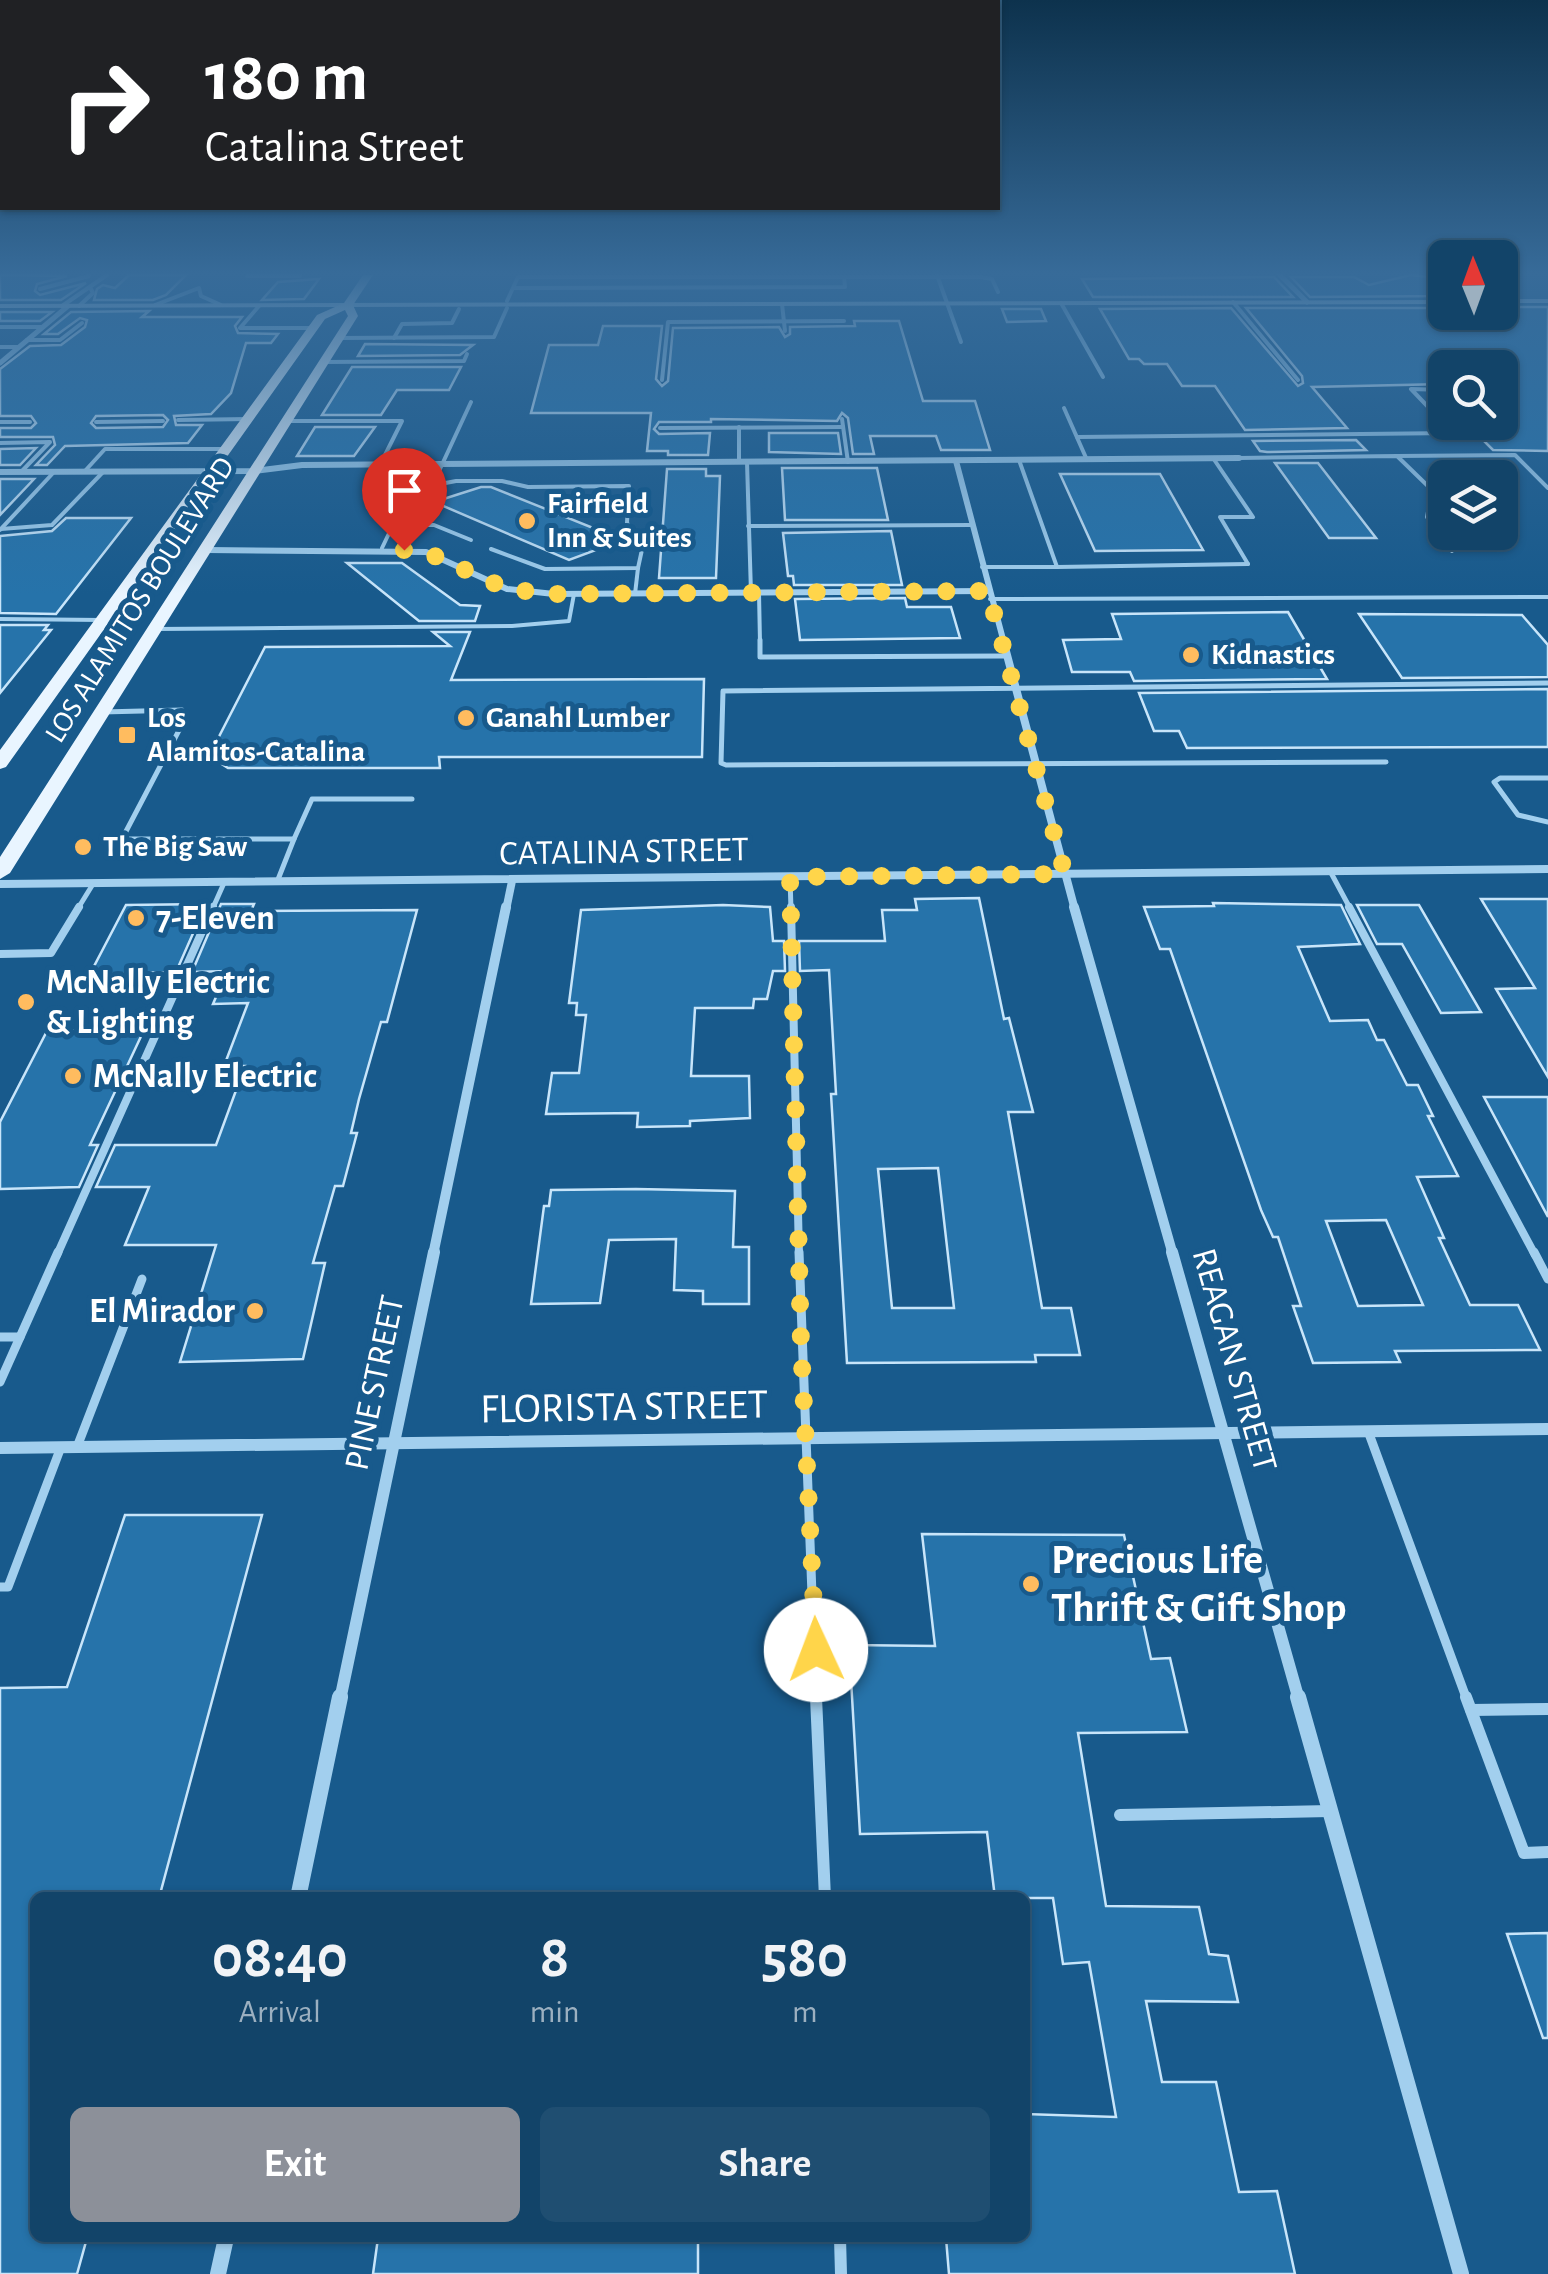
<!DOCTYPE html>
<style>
body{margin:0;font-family:"Alegreya Sans",sans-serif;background:#1f4e71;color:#f1f3f6;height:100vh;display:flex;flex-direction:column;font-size:38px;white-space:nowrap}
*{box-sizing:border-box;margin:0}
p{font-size:32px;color:#9cb0c0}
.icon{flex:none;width:55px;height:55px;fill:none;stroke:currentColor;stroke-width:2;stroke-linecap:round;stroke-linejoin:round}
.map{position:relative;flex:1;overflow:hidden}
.sheet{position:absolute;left:30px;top:1892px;width:1000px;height:350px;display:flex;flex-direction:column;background:#124469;border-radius:15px;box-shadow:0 2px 8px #0004,0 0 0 2px #315c7d}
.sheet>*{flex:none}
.hud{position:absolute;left:0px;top:0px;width:1000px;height:210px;box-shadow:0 2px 8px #0004,0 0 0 2px #315c7d;background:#202124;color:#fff;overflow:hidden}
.needle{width:65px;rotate:359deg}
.controls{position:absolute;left:1428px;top:240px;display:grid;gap:20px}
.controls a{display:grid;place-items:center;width:90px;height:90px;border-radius:15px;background:#124469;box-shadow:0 2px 8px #0004,0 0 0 2px #315c7d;font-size:50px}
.pin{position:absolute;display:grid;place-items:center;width:85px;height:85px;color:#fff;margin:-102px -42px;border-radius:50% 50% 50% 0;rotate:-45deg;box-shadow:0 0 10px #0007}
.pin .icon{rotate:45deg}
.me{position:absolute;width:110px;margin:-55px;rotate:358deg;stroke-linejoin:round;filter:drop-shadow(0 0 8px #0008)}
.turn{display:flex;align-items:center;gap:35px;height:210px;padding:0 40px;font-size:45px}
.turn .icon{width:130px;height:130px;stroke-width:2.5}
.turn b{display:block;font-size:70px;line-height:85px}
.eta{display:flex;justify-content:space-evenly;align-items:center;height:170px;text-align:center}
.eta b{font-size:60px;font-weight:600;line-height:70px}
.cta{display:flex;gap:20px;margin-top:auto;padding:20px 40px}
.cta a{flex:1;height:115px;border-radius:15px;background:#8c9099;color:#fff;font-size:40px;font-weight:600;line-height:115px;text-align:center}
.cta a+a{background:#1f4e71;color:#f1f3f6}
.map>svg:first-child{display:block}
.building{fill:#2673aa;stroke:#c8e5fa;stroke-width:2.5;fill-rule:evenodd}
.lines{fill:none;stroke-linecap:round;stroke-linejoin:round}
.service-far4{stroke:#a2cfee;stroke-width:4}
.service-far3{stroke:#a2cfee;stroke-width:5}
.service-far2{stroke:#a2cfee;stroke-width:8}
.service-far1{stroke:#a2cfee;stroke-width:9}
.service{stroke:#a2cfee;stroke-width:12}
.minor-far5{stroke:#a2cfee;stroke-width:5}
.minor-far4{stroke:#a2cfee;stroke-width:6}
.minor-far3{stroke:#a2cfee;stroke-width:8}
.minor-far2{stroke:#a2cfee;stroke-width:10}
.minor-far1{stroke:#a2cfee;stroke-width:12}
.minor{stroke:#a2cfee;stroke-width:16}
.secondary{fill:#cfe7fa;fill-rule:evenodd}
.primary{fill:#e9f5ff;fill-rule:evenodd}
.route{stroke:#ffd54a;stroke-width:18;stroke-dasharray:0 32.4}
.poi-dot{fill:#ffbc5f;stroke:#185a8c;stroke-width:4}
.labels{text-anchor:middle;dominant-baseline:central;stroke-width:10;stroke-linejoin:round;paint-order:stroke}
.far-poi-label{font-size:30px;font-weight:bold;fill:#fff;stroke:#185a8c;text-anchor:start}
.far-street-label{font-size:30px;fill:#fff;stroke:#185a8c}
.street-label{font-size:35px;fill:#fff;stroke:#185a8c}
.poi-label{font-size:35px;font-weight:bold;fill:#fff;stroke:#185a8c;text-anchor:start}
.near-street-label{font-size:42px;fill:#fff;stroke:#185a8c}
.near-poi-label{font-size:42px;font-weight:bold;fill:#fff;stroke:#185a8c;text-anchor:start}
</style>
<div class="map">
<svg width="1548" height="2274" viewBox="0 0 1548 2274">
<rect width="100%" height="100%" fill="#185a8c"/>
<!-- building -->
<g class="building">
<polygon points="0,275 67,276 37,284 35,291 40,295 86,283 61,300 0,300"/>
<polygon points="129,275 186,275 166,295 153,300 94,300 97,289 103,285 115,288"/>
<polygon points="1411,275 1445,279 1445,296 1310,297 1291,277 1354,277 1369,285"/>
<polygon points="1274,277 1293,297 1093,297 1082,279"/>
<polygon points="319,279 304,299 262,300 278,282"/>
<polygon points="1500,307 1548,307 1548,451 1493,450 1465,422 1500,422 1500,368 1445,368 1445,384 1312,387 1347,428 1245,430 1215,386 1182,386 1167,364 1144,364 1139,359 1129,359 1100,309 1231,308 1298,386 1303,383 1302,376 1246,308 1445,308 1445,312 1500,312"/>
<polygon points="1002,309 1041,309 1046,321 1007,322"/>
<path d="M149 311 142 317H242L235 326 238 333 278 334 271 343H246L231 393 211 414 174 416 176 425H202L188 443 65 446 47 465H36L55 445 53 437H0V428H31L36 423 31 416H0V369L30 346 61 345 85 327 87 320 80 318 58 334H44L71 312ZM163 415 168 420 163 427 96 428 91 423 96 416Z"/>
<polygon points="0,312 52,312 40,321 0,321"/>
<polygon points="854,321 899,321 923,401 975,401 990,450 941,450 936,436 870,436 874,454 853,454 848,418 842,413 837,421 711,419 711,422 659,422 654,429 659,434 710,433 708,455 668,455 668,451 647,451 651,413 531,413 549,345 598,345 603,326 662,326 656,379 662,386 668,381 673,328 779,327 785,337 790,334 790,327 855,326"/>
<polygon points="365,344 473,345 460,355 358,356"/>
<polygon points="352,367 461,367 449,390 397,390 381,415 322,415"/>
<polygon points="315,427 375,427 354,456 297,456"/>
<polygon points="769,433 838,433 841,454 769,452"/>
<polygon points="1356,440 1366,450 1267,452 1260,451 1253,441"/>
<polygon points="36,448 20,465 0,465 0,449"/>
<polygon points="1275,463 1318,463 1376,538 1329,538"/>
<polygon points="782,468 877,468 888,520 785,520"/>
<polygon points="667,469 706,469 706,476 720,476 716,578 659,578"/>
<polygon points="1060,474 1160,474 1203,550 1095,551"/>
<polygon points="0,479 34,479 0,515"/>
<polygon points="481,487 491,487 623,540 569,560 434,502"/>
<polygon points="66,518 131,518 56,614 0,613 0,536 52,531"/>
<polygon points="891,531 902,585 794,585 793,576 788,576 783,533"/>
<polygon points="347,563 402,563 460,605 480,606 475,621 419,621"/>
<polygon points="905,598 907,607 951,607 960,638 800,640 795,599"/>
<polygon points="1288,612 1327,679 1134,681 1130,672 1072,672 1063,640 1121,639 1112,614"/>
<polygon points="1359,614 1522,615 1548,645 1548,677 1402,678"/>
<polygon points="0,625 48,625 44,630 51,630 0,693"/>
<polygon points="433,632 470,632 451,680 704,679 702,757 439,757 440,768 228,768 209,756 265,647 450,646"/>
<polygon points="1548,689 1548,747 1187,748 1179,731 1154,731 1139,693"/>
<path d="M979 898 1004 1019 1009 1018 1033 1112H1008L1042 1308H1071L1080 1355H1035L1036 1362 847 1363 831 1094H836L829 970 800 971 799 941H885L882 910H917L915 899ZM938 1168 954 1308H892L878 1169Z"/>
<polygon points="1481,899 1548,899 1548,1077 1496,989 1535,988"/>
<path d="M1213 903 1341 905 1360 944 1298 947 1330 1021 1368 1020 1377 1040H1384L1407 1085H1418L1433 1116H1428L1458 1176 1417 1177 1444 1238H1439L1470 1305H1518L1540 1350 1395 1351 1400 1362 1313 1363 1293 1306H1301L1278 1237H1273L1261 1210 1170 949H1160L1144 907 1214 906ZM1386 1220 1423 1305 1358 1306 1326 1221Z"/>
<polygon points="206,904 176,972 90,974 126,905"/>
<polygon points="221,904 254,904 251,911 417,910 387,1022 381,1022 359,1099 351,1133 357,1133 343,1186 335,1186 313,1263 325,1263 303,1359 180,1362 216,1245 125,1245 149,1187 96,1187 115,1145 216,1145 245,1066 224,1066 248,1003 213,1004 227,971 192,972"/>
<polygon points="723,905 770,907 773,941 784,941 785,971 773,971 767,999 754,999 753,1008 695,1008 691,1076 749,1076 750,1118 690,1121 690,1126 637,1127 638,1113 546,1114 552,1073 579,1073 586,1015 576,1015 577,1003 569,1003 581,910"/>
<polygon points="1357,905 1419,905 1481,1012 1441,1013 1402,944 1377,944"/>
<polygon points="144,1030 90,1145 98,1145 79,1187 0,1189 0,1122 47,1031"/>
<polygon points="1484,1097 1548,1097 1548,1217"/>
<polygon points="636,1189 735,1191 733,1247 749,1247 749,1304 703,1304 703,1291 674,1290 676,1239 609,1240 600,1303 531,1304 544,1206 549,1206 551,1190"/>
<polygon points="125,1515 262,1515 159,1898 35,1898 35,2238 87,2238 77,2274 0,2274 0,1688 67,1687"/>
<polygon points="922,1534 1124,1535 1151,1659 1170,1658 1187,1732 1078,1733 1106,1906 1199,1907 1209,1954 1228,1956 1238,2002 1146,2001 1162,2082 1216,2082 1239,2192 1277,2191 1295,2274 949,2274 946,2238 1025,2238 1025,2114 1116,2117 1089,1962 1063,1964 1053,1898 995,1898 987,1832 860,1834 849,1645 935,1646"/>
<polygon points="1548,1933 1548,2038 1543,2038 1507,1934"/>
<polygon points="378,2238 698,2238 698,2274 373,2274"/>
</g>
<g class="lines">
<!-- service-far4 -->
<g class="service-far4">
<polyline points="937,275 961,342"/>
<polyline points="247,276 300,276"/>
<polyline points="514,288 845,287 844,277"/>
<polyline points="40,289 89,276"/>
<polyline points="507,301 518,277 981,277 992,279 998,292"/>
<polyline points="1233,302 1298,380"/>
<polyline points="1061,303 1103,377"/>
<polyline points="782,304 785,331"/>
<polyline points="155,305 199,288 201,296 221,305"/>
<polyline points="62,306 107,275"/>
<polyline points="79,306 93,293 91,289"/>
<polyline points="259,306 240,328 312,328"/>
<polyline points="0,327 43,327"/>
<polyline points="339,338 494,337 507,308"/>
<polyline points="394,338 402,324 452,323 459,309"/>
<polyline points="27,340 60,340 82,323"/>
<polyline points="0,347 19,347"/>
<polyline points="324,362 464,361 467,354"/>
<polyline points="662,380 668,322 844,321"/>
<polyline points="1064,408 1087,460"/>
<polyline points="1429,408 1445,407"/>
<polyline points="842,419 848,462"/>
<polyline points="178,420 249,419"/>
<polyline points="285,421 402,421 380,465"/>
<polyline points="0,422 30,422"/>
<polyline points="96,422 163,421"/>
<polyline points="739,427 739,462"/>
<polyline points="660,428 843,427"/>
<polyline points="1077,437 1453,433 1411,389 1445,390"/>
<polyline points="0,443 50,442 21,472"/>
<polyline points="1397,456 1515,455 1548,488"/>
<polyline points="1213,458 1253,517 1220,517 1248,564"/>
<polyline points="1239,458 1397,456 1432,490 1427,517 1452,551"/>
<polyline points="1019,460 1057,567 1248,564"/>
<polyline points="747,462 751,593"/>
<polyline points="84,472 105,449 228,449"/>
<polyline points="430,486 456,481 502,481 528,487 629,486 627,523 643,545 638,568 545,569 491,549"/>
<polyline points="414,525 434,525 471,540"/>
<polyline points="748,526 971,525"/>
<polyline points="1,529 52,525 104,471"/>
<polyline points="0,530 54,472"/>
<polyline points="382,548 393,525 414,525 471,402"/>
<polyline points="982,567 1057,567"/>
<polyline points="759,593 760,643"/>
<polyline points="635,594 638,568"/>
<polyline points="990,599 1548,597"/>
<polyline points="0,619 103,620"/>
<polyline points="156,629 512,626 569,621 574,594"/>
</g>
<!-- service-far3 -->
<g class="service-far3">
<polyline points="760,640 760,657 1005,656"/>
<polyline points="102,712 182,710 186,717 122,839 294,839 277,882"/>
<polyline points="1386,762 726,765 721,763 723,691 1548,683"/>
<polyline points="1548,778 1500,778 1494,782 1518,815 1548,822"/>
<polyline points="294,839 312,799 412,799"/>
<polyline points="1330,871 1351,910"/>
<polyline points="790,877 791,910"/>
<polyline points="77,910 93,884"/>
<polyline points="212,910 224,883"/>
</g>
<!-- service-far2 -->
<g class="service-far2">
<polyline points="791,907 799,1255"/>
<polyline points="1349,907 1535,1255"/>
<polyline points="0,954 51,953 79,907"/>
<polyline points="57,1255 213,907"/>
</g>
<!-- service-far1 -->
<g class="service-far1">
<polyline points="799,1252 816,1700"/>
<polyline points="1534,1252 1548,1279"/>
<polyline points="0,1337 20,1337"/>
<polyline points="0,1382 58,1252"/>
<polyline points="1368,1431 1467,1700"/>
<polyline points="77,1447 142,1279"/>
<polyline points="0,1587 8,1587 61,1447"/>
</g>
<!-- service -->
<g class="service">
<polyline points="816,1697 825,1898"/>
<polyline points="1466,1697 1524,1853 1548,1852"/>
<polyline points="1471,1710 1548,1709"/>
<polyline points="1120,1815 1330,1811"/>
<polyline points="840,2238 841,2274"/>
</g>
<!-- minor-far5 -->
<g class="minor-far5">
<polyline points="1280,275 1307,302"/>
<polyline points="0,363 68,306"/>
</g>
<!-- minor-far4 -->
<g class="minor-far4">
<polyline points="956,461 1004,643"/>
<polyline points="0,472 254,471 302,465 1239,458"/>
<polyline points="207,550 426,552 507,589 554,594 988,591"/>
</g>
<!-- minor-far3 -->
<g class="minor-far3">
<polyline points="1003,640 1075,910"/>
<polyline points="0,884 1548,869"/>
<polyline points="506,910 512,881"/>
</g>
<!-- minor-far2 -->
<g class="minor-far2">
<polyline points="1074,907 1173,1255"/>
<polyline points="433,1255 506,907"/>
</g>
<!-- minor-far1 -->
<g class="minor-far1">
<polyline points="1172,1252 1299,1700"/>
<polyline points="0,1448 1548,1429"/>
<polyline points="340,1700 434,1252"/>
</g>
<!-- minor -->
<g class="minor">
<polyline points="1298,1697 1461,2274"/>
<polyline points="298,1898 340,1697"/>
<polyline points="218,2274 226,2238"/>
</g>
<!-- secondary -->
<g class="secondary">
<rect x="1500" y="299" width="48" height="4"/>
<polygon points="1445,300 1445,304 0,308 0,304"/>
</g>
<!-- primary -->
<polygon class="primary" points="363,275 373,275 353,305 358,316 10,873 0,879 0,857 348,316 345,310 325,319 6,767 0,769 0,750 317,315 344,303"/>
</g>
<!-- sky -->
<linearGradient id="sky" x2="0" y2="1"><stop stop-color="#0d324d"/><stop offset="0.46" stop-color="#376b99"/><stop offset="1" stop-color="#376b99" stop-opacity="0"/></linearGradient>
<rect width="1548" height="594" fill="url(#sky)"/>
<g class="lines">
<!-- route -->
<polyline class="route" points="404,550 426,552 507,589 554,594 988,591 1065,874 790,877 801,1344 816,1650"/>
</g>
<!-- markers -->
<g class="poi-dot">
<circle cx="527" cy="521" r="10"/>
<circle cx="1191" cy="655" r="10"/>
<circle cx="466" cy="718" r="10"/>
<rect x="117" y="725" width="20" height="20" rx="5"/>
<circle cx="83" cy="847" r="10"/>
<circle cx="136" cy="918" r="10"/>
<circle cx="26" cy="1002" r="10"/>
<circle cx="73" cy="1076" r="10"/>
<circle cx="255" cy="1311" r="10"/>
<circle cx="1031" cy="1584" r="10"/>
</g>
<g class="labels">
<!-- far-poi labels -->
<g class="far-poi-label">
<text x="547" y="504">Fairfield<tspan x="547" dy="34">Inn &amp; Suites</tspan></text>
<text x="1211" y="655">Kidnastics</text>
<text x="147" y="718">Los<tspan x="147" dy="34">Alamitos-Catalina</tspan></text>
<text x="486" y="718">Ganahl Lumber</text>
<text x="103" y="847">The Big Saw</text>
</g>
<!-- far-street labels -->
<g class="far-street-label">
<text transform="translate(140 600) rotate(-58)">LOS ALAMITOS BOULEVARD</text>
</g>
<!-- street labels -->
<g class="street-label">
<text transform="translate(624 852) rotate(-1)">CATALINA STREET</text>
<text transform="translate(1234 1360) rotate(74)">REAGAN STREET</text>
<text transform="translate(375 1383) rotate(-78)">PINE STREET</text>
</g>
<!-- poi labels -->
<g class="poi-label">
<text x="156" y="918">7-Eleven</text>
<text x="46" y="982">McNally Electric<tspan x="46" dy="40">&amp; Lighting</tspan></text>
<text x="93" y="1076">McNally Electric</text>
<text x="235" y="1311" text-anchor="end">El Mirador</text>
</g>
<!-- near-street labels -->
<g class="near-street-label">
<text transform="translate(624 1407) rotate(-1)">FLORISTA STREET</text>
</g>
<!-- near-poi labels -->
<g class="near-poi-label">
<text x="1051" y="1560">Precious Life<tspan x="1051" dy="48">Thrift &amp; Gift Shop</tspan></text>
</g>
</g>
</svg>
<div class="controls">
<a><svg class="needle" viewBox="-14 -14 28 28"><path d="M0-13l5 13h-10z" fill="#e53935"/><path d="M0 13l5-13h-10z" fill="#9cb0c0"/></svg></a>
<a><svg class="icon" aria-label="search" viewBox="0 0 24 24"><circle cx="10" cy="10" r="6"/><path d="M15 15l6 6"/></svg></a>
<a><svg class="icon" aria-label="layers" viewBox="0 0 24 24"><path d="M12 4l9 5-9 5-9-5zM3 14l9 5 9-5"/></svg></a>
</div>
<div class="pin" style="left:404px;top:550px;background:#d93025"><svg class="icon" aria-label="arrive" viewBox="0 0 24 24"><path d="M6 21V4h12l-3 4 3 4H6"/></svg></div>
<svg class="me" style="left:816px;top:1650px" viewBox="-20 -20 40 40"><circle r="19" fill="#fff"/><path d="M0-13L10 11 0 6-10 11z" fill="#ffd54a"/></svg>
<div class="hud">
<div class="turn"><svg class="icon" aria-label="right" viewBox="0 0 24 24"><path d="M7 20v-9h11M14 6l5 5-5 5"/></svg><div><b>180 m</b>Catalina Street</div></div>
</div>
<section class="sheet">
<div class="eta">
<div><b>08:40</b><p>Arrival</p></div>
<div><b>8</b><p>min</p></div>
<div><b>580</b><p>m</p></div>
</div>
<div class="cta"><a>Exit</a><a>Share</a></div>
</section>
</div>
